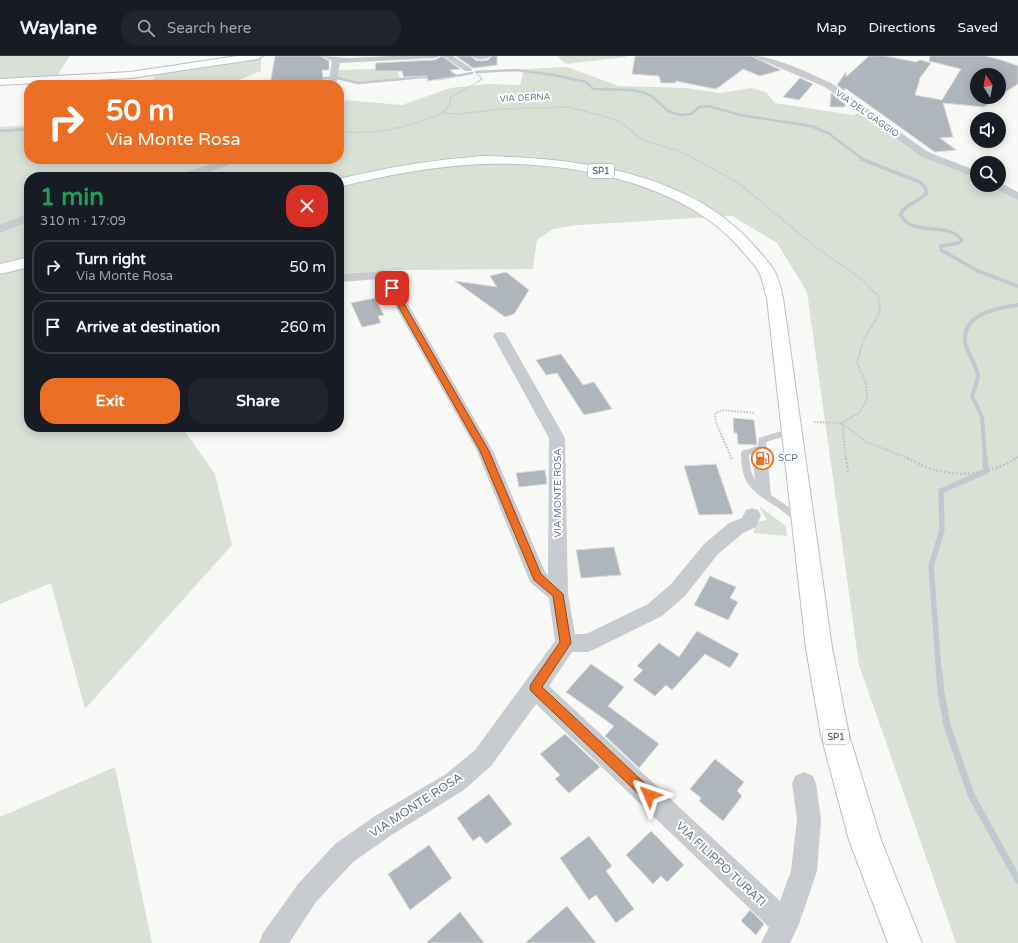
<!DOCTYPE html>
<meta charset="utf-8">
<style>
body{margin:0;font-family:"Varela Round",sans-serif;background:#20242c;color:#f1f3f6;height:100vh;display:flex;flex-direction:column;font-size:15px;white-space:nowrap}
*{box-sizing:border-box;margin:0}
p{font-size:13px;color:#9ea1a6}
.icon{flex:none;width:22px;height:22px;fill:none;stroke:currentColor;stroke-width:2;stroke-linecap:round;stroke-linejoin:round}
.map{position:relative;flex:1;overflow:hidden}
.drawer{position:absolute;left:24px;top:116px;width:320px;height:260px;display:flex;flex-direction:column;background:#171b24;border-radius:16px;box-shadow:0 2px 10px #0003}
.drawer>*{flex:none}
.hud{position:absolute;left:24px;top:24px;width:320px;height:84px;border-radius:16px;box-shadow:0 2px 10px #0003;background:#ea6e24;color:#fff;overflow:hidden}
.needle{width:26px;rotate:349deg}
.buttons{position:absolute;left:970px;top:12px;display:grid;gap:8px}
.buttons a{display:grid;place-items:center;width:36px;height:36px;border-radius:50%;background:#171b24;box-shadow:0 2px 10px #0003;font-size:20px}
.pin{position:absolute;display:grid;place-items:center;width:34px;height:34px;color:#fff;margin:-17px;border-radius:8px;box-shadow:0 2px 6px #0006}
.me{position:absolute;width:44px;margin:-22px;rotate:313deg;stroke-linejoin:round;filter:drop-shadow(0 0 3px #0008)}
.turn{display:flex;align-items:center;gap:14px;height:84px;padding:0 16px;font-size:18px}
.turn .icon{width:52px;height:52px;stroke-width:2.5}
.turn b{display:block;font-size:28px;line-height:34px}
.round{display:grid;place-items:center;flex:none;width:42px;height:42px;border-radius:16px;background:#20242c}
.summary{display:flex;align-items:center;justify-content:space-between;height:68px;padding:0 16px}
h1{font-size:24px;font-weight:700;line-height:30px;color:#1e9e55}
.button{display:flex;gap:8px;margin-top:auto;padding:8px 16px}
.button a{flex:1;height:46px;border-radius:16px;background:#ea6e24;color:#fff;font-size:16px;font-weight:700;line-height:46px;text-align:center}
.button a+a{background:#20242c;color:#f1f3f6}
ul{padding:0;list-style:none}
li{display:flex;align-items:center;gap:12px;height:54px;margin:0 8px 6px;padding:0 8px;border:2px solid #363941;border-radius:16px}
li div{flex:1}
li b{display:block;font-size:15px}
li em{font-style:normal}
header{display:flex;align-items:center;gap:24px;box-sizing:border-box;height:56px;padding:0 20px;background:#171b24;border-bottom:1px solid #363941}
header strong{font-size:19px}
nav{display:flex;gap:22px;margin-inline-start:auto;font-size:14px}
.search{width:280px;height:36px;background:#20242c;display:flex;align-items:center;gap:10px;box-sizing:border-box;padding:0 14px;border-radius:16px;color:#9ea1a6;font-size:15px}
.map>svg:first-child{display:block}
.green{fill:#d9e1d7}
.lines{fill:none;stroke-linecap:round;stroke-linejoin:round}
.stream-far4{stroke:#c2cad1;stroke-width:2.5}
.stream-far3{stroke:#c2cad1;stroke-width:3.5}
.stream-far2{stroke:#c2cad1;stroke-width:4}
.stream-far1{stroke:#c2cad1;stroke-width:5.5}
.stream{stroke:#c2cad1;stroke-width:7}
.building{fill:#afb5bd;stroke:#dadad8}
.secondary-casing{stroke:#babec4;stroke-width:2}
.primary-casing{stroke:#bbbec2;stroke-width:2}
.path-far2{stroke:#c2c3c6;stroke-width:1.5;stroke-dasharray:1 1;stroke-linecap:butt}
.path-far1{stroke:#c2c3c6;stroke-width:2;stroke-dasharray:1.5 1.5;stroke-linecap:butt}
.path{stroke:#c2c3c6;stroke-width:2.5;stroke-dasharray:2 2;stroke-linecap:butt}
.lane{fill:#c8cbcf;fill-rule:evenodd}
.street{fill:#c8cbcf;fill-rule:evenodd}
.secondary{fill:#fff;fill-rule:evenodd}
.primary{fill:#fff;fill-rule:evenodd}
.route{fill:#ea6e24;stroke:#984817}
.labels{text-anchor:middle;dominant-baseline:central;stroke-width:4;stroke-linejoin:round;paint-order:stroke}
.far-street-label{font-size:9px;fill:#667488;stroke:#fff}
.shield{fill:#fff;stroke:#949eac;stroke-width:1}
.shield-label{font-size:9px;font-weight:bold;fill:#667488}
.poi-label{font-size:10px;fill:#667488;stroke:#fff;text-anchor:start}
.street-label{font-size:10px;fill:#667488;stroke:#fff}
.near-street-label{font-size:12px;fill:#667488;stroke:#fff}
</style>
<header>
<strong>Waylane</strong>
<div class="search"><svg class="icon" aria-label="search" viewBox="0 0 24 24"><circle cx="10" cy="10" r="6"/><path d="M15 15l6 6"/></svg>Search here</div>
<nav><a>Map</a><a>Directions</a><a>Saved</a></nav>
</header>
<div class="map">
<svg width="1018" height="887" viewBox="0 0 1018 887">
<rect width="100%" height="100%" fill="#f8f8f6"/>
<!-- green -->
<g class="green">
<polygon points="0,0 70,0 56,21 0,24"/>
<polygon points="261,0 261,15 241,23 233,29 150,29 155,20 178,13"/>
<polygon points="557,0 625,0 626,1 566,8"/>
<polygon points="567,11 619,30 686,32 720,37 751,32 766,36 775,47 853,59 859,57 917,98 975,121 977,122 977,129 990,129 1018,144 1018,887 956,887 859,609 807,236 777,187 732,160 578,169 553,173 537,184 533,213 396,214 339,218 339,121 29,121 29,371 182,371 215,418 232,489 85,653 51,527 0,548 0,71 29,69 29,103 339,103 339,60 345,44 402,49 450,32 489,28 520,29 524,13"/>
<polygon points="375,13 375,15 397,14 400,22 359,27 337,21 339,14"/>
<polygon points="759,450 786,470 787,480 753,477 757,466 767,464"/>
<polygon points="115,711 152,887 0,887 0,761"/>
</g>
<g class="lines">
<!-- stream-far4 -->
<g class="stream-far4">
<polyline points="476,16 516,14 554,19 586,26 593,33 633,34 645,37 653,41 668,55 680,59 691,58 699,51 708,50 740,59 811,70 828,77 864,104"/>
<polyline points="337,22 358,27 424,21 439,23 472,17"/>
<polyline points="316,23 329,22"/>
<polyline points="246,29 277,26"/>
<polyline points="0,75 29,73"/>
</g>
<!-- stream-far3 -->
<path class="stream-far3" d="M861 103 920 126 926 133V138C918 146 904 149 900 159 903 162 906 166 909 168 927 177 947 167 962 184L959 187 941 190V194L978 215 1018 230"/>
<!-- stream-far2 -->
<path class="stream-far2" d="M985 403 982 361 972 340C974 334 978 325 978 319 976 307 966 296 965 285 963 257 998 252 1018 249"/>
<!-- stream-far1 -->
<polyline class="stream-far1" points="939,617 931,510 942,474 941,435 986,415 985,402"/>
<!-- stream -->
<polyline class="stream" points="939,616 941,636 947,669 971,739 1018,824"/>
</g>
<!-- building -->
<g class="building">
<polygon points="275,0 320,0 329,5 329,14 322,14 324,29 307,29 307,28 270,29"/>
<polygon points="442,0 460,13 450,14 457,20 428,25 427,20 404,21 402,15 375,15 376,7 435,4"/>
<polygon points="456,0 471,0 475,4 481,5 488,4 492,0 497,0 497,9 473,12"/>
<polygon points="635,0 751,0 781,14 760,20 743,13 719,31 715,33 676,25 676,27 661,27 659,20 632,18"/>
<polygon points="869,0 885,0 916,6 920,4 931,7 920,22 915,39 942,44 961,13 929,5 930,0 985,0 1001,4 1018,10 1018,28 1005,36 1004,40 999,40 999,19 977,19 977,41 998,41 984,51 943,47 953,81 940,82 956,94 935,96 845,32 845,35 837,29 846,16 846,21"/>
<polygon points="800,22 813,28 799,44 783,41"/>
<polygon points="831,37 845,48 845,51 830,51"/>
<polygon points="506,216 529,234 514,258 505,261 455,225 497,231 490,220"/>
<polygon points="375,242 384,259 378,260 381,267 362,271 351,247"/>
<polygon points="561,298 583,329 594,326 612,353 584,359 557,317 546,319 536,304"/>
<polygon points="733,362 754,364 757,389 738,388 737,377 734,377"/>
<polygon points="716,408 733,458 699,459 684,410"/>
<polygon points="545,414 547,428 519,431 516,417"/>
<polygon points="614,491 621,519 581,522 576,494"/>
<polygon points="710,520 736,531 730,542 738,546 728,564 694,549"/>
<polygon points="697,575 739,598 730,612 705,598 672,634 666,629 655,640 633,624 643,614 637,610 659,587 679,601"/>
<polygon points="591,608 624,631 608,650 659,688 639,712 605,680 614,670 566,636"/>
<polygon points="565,678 600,711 569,737 555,723 560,719 540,698"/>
<polygon points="715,703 744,726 737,735 742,740 723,765 699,745 701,742 690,733"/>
<polygon points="489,738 512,768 486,788 480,780 473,785 457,762"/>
<polygon points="651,775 684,809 667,826 661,820 653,828 626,799"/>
<polygon points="589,780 612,810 606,815 634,853 616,867 596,839 589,844 560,802"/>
<polygon points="429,789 452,822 410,854 388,818"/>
<polygon points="567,850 596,887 525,887"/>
<polygon points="750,854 764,868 756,879 741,865"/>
<polygon points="460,856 484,887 426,887"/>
</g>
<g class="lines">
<defs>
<polygon id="secondary" points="237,0 263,0 258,3 131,22 0,29 0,23 131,16"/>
<g id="primary">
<path d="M483 100C577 102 692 116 756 192 763 200 770 207 775 216 779 224 781 233 783 242L832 592 849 679 881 784 922 887H888L849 784 821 679 806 592 767 242C764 233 763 224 759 216 755 209 749 203 744 197 687 126 569 105 483 108 434 110 386 119 339 131V123C387 111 434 104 483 100Z"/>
<polygon points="29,201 29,211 0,218 0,208"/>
</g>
</defs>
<!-- secondary casing -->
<use href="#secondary" class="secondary-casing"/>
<!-- primary casing -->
<use href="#primary" class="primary-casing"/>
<!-- path-far2 -->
<g class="path-far2">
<polyline points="477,18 482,23 450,42 450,49 442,57 459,58 502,53 570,51 613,63 623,68 642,84 680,95 737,126 813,189 864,225 874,236"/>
<path d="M339 75C375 80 409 71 442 57"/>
</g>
<!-- path-far1 -->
<g class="path-far1">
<polyline points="814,366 841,367 859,357 867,344 866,327 857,307 863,285 880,256 879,241 873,235"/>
<polyline points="841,367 867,386 910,403"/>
<polyline points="842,367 846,403"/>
<polyline points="732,403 716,367 715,358 722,354 755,357"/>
<polyline points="1014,403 1018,401"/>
</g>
<!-- path -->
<g class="path">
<polyline points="846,402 848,417"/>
<path d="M907 402C917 407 928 413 939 415 964 421 994 417 1016 402"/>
</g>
<!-- lane -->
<path class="lane" d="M792 372 796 375 795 377 766 386 771 439 804 461 806 463 804 465 801 466C793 464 786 458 780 453 754 436 741 431 741 397L742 395 758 390 759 382ZM752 398 755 424C750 416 750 408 749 399Z"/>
<!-- street -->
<g class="street">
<polygon points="321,0 349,2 392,0 439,0 435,2 340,7 336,29 328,29 332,5"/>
<polygon points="443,0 453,0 472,13 471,15 465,15"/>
<path d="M472 0H491C487 4 476 5 472 0Z"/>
<path d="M752 0C775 0 810 17 831 27L928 96 977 115V122L920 100 825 31Z"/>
<polygon points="226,103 242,103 241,105 193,121 177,121 178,119"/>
<polygon points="999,126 1018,136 1018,144 992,131 990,129 999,129"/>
<polygon points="29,157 29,165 0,177 0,169"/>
<polygon points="384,215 389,216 391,219 493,395 545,516 548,519 549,382 493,280 495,277 500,276 505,277 507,280 565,382 568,538 575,578 586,578 648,548 671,528 704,488 729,467 742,462 746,454 752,452 758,454 761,459 756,471 743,477 718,498 685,540 662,560 595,593 588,596 572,596 549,630 780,845 791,815 797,763 792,728 795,720 804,716 813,720 816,728 821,763 817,815 799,868 790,887 761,887 769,871 536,648 491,710 464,734 393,778 353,806 316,846 289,887 259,887 263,877 298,828 335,788 375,760 446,718 475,694 555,585 549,542 530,526 477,395 380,223 339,226 339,218"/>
</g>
<!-- secondary -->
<use href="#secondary" class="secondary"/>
<!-- primary -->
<use href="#primary" class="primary"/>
</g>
<!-- route -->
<polygon class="route" points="392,230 395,232 489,395 541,518 563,538 571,587 542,631 653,735 655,739 653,744 649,745 645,744 531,635 530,632 531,628 560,586 553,540 534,524 480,395 388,232"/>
<!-- icons -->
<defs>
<symbol id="fuel-ring" viewBox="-11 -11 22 22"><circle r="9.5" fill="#fff" stroke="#ea6e24" stroke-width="1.5"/><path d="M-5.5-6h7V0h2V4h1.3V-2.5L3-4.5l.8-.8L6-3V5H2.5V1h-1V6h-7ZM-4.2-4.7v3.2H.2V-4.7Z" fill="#ea6e24"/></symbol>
</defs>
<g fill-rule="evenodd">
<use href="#fuel-ring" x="750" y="390" width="25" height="25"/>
</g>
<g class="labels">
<!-- far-street labels -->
<g class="far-street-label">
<text transform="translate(525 42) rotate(-3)">VIA DERNA</text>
<text transform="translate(867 58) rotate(35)">VIA DEL GAGGIO</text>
</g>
<!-- shield labels -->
<g class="shield">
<rect x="588" y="108" width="26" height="14" rx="3"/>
<rect x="823" y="674" width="26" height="14" rx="3"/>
</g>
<g class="shield-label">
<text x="601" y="115">SP1</text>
<text x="836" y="681">SP1</text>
</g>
<!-- poi labels -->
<g class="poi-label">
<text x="778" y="402">SCP</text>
</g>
<!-- street labels -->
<g class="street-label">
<text transform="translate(558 437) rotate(-90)">VIA MONTE ROSA</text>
</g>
<!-- near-street labels -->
<g class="near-street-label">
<text transform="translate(416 749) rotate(-33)">VIA MONTE ROSA</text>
<text transform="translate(721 808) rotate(43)">VIA FILIPPO TURATI</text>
</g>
</g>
</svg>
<div class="buttons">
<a><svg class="needle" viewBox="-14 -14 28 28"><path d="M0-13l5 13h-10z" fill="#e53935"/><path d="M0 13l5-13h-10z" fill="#9ea1a6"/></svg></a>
<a><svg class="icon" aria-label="sound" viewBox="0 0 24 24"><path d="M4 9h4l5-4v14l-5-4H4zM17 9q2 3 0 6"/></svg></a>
<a><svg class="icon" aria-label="search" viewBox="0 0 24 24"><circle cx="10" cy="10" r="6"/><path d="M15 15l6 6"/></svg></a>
</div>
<div class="pin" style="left:392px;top:232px;background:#d93025"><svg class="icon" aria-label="arrive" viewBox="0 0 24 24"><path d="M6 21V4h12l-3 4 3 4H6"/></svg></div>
<svg class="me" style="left:649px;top:739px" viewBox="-20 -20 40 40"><path d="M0-17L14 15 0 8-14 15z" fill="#ea6e24" stroke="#fff" stroke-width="4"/></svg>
<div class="hud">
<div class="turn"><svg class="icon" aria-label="right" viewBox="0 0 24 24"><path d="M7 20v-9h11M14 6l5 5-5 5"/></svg><div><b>50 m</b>Via Monte Rosa</div></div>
</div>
<section class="drawer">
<div class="summary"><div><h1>1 min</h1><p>310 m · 17:09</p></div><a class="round" style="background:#d93025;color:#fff"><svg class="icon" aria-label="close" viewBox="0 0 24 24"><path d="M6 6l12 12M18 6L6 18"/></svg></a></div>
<ul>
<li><svg class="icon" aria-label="right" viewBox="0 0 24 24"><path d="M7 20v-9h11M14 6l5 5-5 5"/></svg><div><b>Turn right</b><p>Via Monte Rosa</p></div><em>50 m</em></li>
<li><svg class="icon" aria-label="arrive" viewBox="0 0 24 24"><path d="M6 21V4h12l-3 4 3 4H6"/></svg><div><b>Arrive at destination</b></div><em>260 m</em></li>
</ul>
<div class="button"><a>Exit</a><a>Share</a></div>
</section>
</div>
